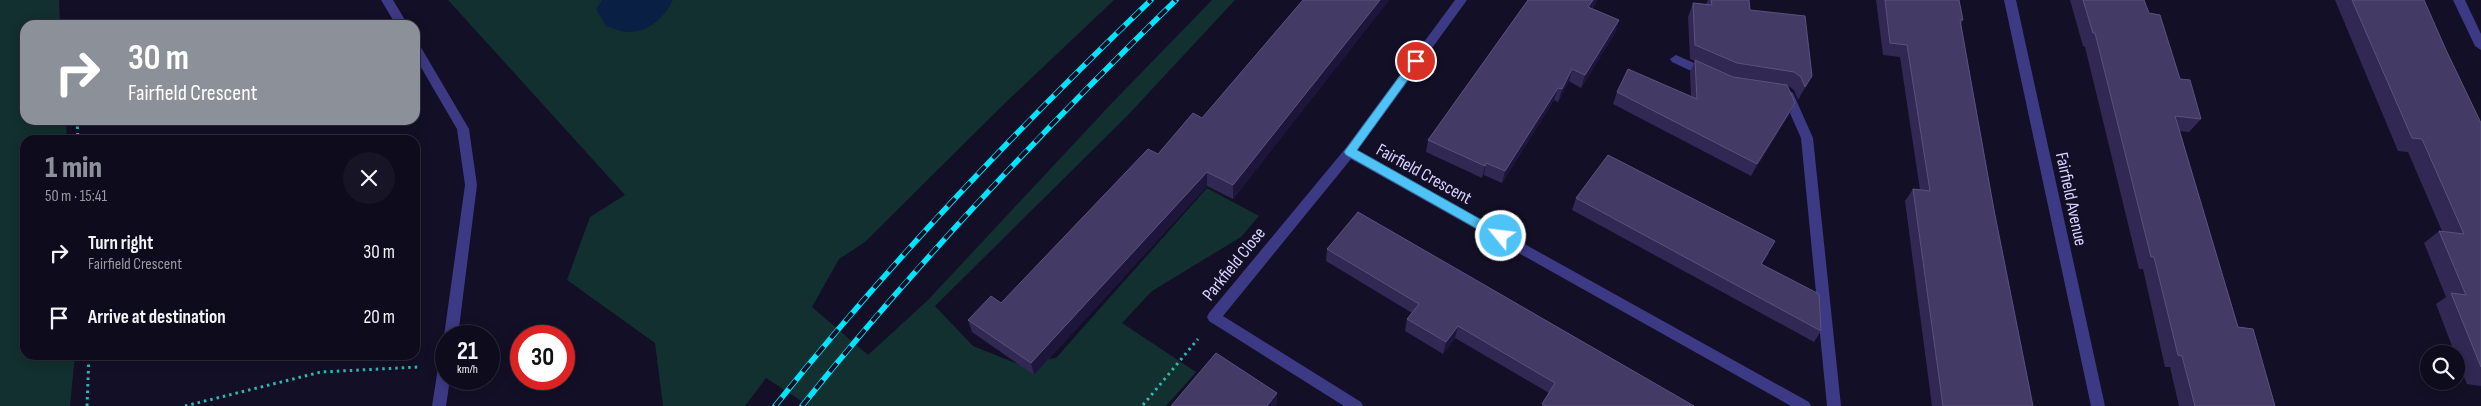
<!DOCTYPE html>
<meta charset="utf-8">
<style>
body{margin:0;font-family:"Sofia Sans Condensed",sans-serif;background:#171425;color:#f1f3f6;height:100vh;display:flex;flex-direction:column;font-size:19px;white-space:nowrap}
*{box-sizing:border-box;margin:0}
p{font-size:16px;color:#9b9ba3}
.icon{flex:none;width:28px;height:28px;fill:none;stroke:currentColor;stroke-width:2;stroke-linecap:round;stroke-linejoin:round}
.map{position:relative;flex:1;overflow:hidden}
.side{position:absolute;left:20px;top:135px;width:400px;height:225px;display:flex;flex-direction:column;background:#0e0b1c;border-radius:15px;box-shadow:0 2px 12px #0003,0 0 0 1px #2e2b3b}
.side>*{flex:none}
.top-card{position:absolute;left:20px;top:20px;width:400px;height:105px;border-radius:15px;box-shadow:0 2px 12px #0003,0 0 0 1px #2e2b3b;background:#8c9099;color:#fff;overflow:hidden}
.fabs{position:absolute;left:2420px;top:345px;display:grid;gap:10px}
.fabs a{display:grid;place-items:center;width:45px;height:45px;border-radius:50%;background:#0e0b1c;box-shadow:0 2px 12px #0003,0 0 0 1px #2e2b3b;font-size:25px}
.speed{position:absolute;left:435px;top:325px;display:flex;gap:10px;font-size:25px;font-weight:700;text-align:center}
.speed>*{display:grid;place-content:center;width:65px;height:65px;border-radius:50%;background:#0e0b1c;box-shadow:0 2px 12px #0003,0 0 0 1px #2e2b3b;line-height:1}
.speed small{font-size:12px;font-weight:400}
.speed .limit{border:8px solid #d22;background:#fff;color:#111}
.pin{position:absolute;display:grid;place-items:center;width:42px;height:42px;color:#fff;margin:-21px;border:2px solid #fff;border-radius:50%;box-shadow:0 1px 5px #0007}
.me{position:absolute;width:55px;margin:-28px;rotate:299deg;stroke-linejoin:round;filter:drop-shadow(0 0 4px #0008)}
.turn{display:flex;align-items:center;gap:18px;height:105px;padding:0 25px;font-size:22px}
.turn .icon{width:65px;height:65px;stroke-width:2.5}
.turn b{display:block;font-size:35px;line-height:42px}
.round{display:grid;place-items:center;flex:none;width:52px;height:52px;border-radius:26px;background:#171425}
.summary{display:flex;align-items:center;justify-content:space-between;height:85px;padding:0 25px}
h1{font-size:30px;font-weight:800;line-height:38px;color:#8c9099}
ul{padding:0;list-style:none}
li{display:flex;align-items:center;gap:15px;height:65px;padding:0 25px}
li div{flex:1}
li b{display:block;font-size:19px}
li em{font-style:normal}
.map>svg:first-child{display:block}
.green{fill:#12302f}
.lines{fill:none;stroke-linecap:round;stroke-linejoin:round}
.river{fill:#0a1f44;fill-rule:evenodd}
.path{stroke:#2fb8b0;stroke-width:3;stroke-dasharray:2.5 4;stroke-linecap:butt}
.lane{fill:#3d3a85;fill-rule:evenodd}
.street{fill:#3d3a85;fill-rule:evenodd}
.rail-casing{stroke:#00e5ff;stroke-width:5.5}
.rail{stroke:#130f26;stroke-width:4;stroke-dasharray:11;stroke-linecap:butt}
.wall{fill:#312854}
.shaded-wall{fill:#1d163a}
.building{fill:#433a66;stroke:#5a527e}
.route{fill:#4fc3f7;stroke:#337fa1}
.labels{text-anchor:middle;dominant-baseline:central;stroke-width:5;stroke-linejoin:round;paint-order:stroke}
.street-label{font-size:18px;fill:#d9d4ff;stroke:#130f26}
</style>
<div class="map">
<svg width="2481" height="406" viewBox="0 0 2481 406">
<rect width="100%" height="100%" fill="#130f26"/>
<!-- green -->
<g class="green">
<polygon points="0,0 59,0 60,25 25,25 25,120 66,120 67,140 25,140 25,355 75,355 70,406 0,406"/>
<polygon points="448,0 1114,0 1002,106 865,242 839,259 812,307 868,355 928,300 1111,104 1212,0 1235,0 1128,115 935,306 973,346 1018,364 1056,358 1207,188 1259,216 1241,237 1152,291 1122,323 1196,372 1166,406 809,406 766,378 745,406 663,406 655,343 567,280 590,217 625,195"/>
</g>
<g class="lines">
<!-- river -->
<path class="river" d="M602 0H673C664 17 651 31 630 32 623 33 613 28 606 26L596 9Z"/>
<!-- path -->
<g class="path">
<polyline points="77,120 78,140"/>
<polyline points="1143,405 1198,339"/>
<polyline points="87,406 89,355"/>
<polyline points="185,406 321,372 418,367"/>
</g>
<!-- lane -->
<g class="lane">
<polygon points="381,0 393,0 408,25 396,25"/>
<polygon points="415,43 419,44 469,129 477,185 458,336 446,336 446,340 444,336 465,185 457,129 415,57"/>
<polygon points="1676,55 1712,71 1714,74 1712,77 1704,77 1672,62 1670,59"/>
<polygon points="1787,89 1793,93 1813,138 1841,406 1827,406 1801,138 1781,93"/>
<polygon points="446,356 446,379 450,379 446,406 432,406 439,362 441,358"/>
</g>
<!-- street -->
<g class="street">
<polygon points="1455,0 1467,0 1357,151 1809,402 1811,406 1791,406 1351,159 1223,316 1361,402 1363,406 1344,406 1209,321 1207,317 1209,313 1345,149"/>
<polygon points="2004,0 2016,0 2105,406 2091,406"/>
<polygon points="2453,0 2465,0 2481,34 2481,50 2475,46"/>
</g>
<defs>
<g id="rail">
<path d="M775 406C890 262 1018 128 1151 0"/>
<path d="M802 406C917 262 1044 129 1176 0"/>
</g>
</defs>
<!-- rail casing -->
<use href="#rail" class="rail-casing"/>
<!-- rail -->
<use href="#rail" class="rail"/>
</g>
<!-- wall -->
<g class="wall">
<polygon points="1303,0 1389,0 1233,199 1207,186 1034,375 972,332 968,320 1001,303 1158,154 1202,118"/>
<polygon points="1528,0 1597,0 1592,9 1619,20 1615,33 1581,88 1569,81 1558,102 1554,100 1502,183 1484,175 1482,178 1426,152 1428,140"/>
<polygon points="1708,0 1749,0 1750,10 1812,76 1798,100 1794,90 1787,85 1789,115 1751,176 1613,104 1617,92 1691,97 1690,72 1695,61 1690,59 1688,17 1693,3 1706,4"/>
<polygon points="1876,0 1959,0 1963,20 1961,24 1994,210 2033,406 1932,406 1905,201 1913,189 1920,190 1900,57 1883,55"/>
<polygon points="2070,0 2144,0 2149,13 2180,79 2201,119 2189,132 2180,131 2238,327 2275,406 2179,406 2170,367 2165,367 2143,269 2139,269 2085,47 2083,46"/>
<polygon points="2335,0 2424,0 2446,50 2481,123 2481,386 2467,384 2456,357 2456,354 2455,354 2436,304 2446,297 2424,243 2439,231 2442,231 2408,152 2398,151"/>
<polygon points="1576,198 1769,253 1762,264 1821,331 1814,342 1572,210"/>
<polygon points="1327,249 1694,406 1541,406 1549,393 1455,338 1443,354 1405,331 1407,319 1412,313 1326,261"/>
</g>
<!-- shaded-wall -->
<g class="shaded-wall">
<polygon points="1380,0 1389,0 1233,199 1233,185"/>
<polygon points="1593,0 1597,0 1584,20 1588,7"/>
<polygon points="1619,20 1615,33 1581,88 1585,75"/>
<polygon points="1572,69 1569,81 1558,102 1562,89"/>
<polygon points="1812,76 1805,90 1798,100 1805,87"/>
<polygon points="1558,88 1554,100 1502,183 1505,171"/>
<polygon points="1795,103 1789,115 1751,176 1757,164"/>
<polygon points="1486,163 1484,175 1482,178 1485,166"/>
<polygon points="1207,172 1207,186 1034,375 1031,363"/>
<polygon points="1458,326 1455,338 1443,354 1446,342"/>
<polygon points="1277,393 1277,405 1276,406 1267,406"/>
</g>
<!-- building -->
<g class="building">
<polygon points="1303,0 1380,0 1233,185 1207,172 1031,363 968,320 991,296 1001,303 1148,149 1158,154 1193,113 1202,118"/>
<polygon points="1528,0 1593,0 1588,7 1619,20 1585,75 1572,69 1562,89 1558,88 1505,171 1486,163 1485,166 1428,140"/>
<polygon points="1711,0 1749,0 1750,10 1805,16 1812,76 1805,87 1801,77 1794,72 1737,63 1695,45 1693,3 1712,5"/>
<polygon points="1885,0 1959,0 1963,20 1960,20 1994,210 2033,406 1943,406 1913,189 1930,191 1907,45 1890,43"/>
<polygon points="2083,0 2144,0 2149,13 2160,15 2180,79 2190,80 2201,119 2175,116 2238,327 2253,329 2275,406 2195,406 2182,356 2178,355 2154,257 2151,257 2095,33 2093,33"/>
<polygon points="2352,0 2424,0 2446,50 2481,123 2481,367 2451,293 2466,295 2439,231 2464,234 2422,139 2412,138"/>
<polygon points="1695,60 1733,77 1787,85 1795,103 1757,164 1617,92 1628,69 1697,99"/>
<polygon points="1608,155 1775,241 1761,264 1819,294 1821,331 1576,198"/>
<polygon points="1358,212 1694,406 1546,406 1542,404 1555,383 1458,326 1446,342 1407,319 1419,304 1327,249"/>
<polygon points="1216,353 1277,393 1267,406 1171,406"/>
</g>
<!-- route -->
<polygon class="route" points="1416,57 1422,61 1420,63 1357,150 1505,233 1505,240 1497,240 1346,155 1344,152 1413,58"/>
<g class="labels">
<!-- street labels -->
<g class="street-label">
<text transform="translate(1424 174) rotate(29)">Fairfield Crescent</text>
<text transform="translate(2071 199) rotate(78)">Fairfield Avenue</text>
<text transform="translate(1234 264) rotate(-51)">Parkfield Close</text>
</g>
</g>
</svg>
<div class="fabs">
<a><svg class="icon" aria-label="search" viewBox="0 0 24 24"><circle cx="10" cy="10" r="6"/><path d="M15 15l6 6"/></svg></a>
</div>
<div class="speed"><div>21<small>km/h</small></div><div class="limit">30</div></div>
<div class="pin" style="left:1416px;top:61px;background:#d93025"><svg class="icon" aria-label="arrive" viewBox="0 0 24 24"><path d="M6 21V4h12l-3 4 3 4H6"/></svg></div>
<svg class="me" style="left:1501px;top:236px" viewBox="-20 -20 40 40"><circle r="17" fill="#4fc3f7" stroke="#fff" stroke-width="3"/><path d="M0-11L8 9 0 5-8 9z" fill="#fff"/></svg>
<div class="top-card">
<div class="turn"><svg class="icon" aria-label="right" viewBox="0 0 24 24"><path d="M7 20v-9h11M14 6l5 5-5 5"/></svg><div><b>30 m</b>Fairfield Crescent</div></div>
</div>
<section class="side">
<div class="summary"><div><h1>1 min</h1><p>50 m · 15:41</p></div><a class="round"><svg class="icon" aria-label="close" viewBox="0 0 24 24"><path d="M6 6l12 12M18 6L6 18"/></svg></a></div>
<ul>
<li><svg class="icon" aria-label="right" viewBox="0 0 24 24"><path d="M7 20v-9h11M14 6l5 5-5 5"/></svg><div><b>Turn right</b><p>Fairfield Crescent</p></div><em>30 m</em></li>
<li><svg class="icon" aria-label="arrive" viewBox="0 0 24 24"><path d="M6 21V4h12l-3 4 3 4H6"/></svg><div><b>Arrive at destination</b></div><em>20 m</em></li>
</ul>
</section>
</div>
